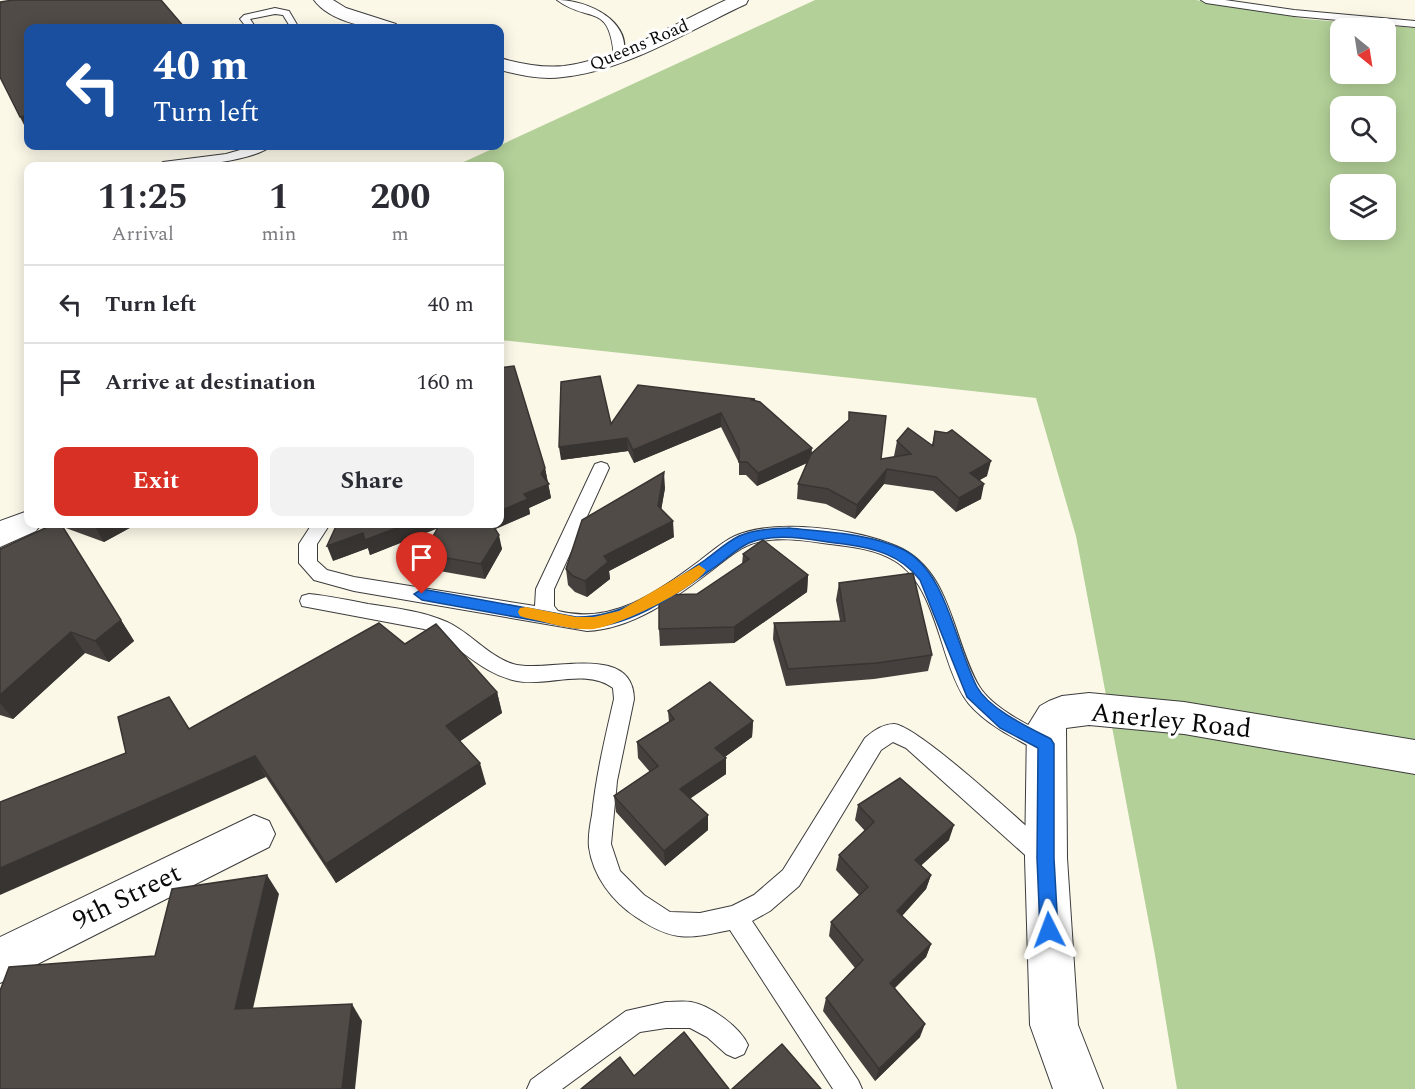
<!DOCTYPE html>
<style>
body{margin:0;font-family:Spectral,serif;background:#f2f2f3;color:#2b2b33;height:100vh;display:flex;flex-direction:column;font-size:22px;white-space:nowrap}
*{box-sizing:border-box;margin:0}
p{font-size:20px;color:#7c7c81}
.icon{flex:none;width:33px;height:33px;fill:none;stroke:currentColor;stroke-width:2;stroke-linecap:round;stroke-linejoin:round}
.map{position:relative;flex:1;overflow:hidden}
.details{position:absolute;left:24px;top:162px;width:480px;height:366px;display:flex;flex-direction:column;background:#fff;border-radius:12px;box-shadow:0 3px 15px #0003}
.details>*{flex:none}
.banner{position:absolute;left:24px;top:24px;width:480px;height:126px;border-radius:12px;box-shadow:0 3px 15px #0003;background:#1a4fa0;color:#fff;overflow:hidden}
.needle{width:39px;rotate:150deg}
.buttons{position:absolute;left:1330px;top:18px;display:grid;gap:12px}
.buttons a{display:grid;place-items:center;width:66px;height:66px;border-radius:12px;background:#fff;box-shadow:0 3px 15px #0003;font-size:30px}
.pin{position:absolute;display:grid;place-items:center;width:51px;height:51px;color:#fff;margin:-62px -26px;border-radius:50% 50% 50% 0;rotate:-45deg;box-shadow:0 0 6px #0007}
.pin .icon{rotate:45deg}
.me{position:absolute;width:66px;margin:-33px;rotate:357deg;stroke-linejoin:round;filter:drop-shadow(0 0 4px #0008)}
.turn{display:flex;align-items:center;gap:21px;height:126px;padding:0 30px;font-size:27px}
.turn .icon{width:78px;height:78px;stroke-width:2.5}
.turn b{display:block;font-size:42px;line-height:51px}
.eta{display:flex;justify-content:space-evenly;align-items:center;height:102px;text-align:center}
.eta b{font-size:36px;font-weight:700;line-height:42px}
.primary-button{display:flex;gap:12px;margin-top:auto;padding:12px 30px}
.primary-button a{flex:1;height:69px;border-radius:12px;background:#d93025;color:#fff;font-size:24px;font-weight:700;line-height:69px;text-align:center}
.primary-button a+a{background:#f2f2f3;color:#2b2b33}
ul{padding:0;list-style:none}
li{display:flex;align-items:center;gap:18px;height:78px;padding:0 30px;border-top:2px solid #e1e1e2}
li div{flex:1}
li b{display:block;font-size:22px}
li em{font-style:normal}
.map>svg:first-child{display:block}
.forest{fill:#b3d098;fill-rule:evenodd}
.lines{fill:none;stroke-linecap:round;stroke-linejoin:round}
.service-casing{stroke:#3c3c3c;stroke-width:2}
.minor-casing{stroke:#3c3c3c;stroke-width:2}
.service{fill:#fff;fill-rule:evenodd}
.minor{fill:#fff;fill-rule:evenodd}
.wall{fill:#45403d}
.shaded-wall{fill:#383432}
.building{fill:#504b47;stroke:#383432;stroke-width:1.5}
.route{fill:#1a73e8;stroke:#114b97;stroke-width:1.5}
.slow{fill:#f59e0b}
.labels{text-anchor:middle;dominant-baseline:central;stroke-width:6;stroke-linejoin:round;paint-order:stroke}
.far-street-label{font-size:18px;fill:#090909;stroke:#fff}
.near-street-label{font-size:27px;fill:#090909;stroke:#fff}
</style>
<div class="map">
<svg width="1415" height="1089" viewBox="0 0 1415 1089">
<rect width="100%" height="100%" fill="#fcf8e8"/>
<!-- forest -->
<path class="forest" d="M815 0H1196L1306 19 1415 28V1089H1177L1155 955 1076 536 1036 398 500 340V166H455ZM1341 28H1386V74H1341ZM1341 106H1386V152H1341ZM1341 184H1386V230H1341Z"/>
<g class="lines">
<defs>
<g id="service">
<path d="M557 0C588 0 633 21 623 58L614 56C609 1 589 24 557 0Z"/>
<polygon points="1201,0 1225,0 1294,10 1415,21 1415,27 1294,16 1206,3"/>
<polygon points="275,8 289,11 299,28 291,28 283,15 275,14 250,19 256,28 247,28 240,19 244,15"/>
<path d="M254 146H271C254 161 180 169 157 166L163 162 226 154Z"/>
<path d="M601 462 607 464 609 468 554 589V606L558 611C612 625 656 593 698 562 710 553 722 542 735 536 775 518 857 529 896 546 952 569 952 640 979 686 992 708 1031 727 1054 738L1057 744 1054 750C1041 755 1031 747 1020 741 1002 732 975 715 964 697 939 657 937 587 895 561 876 549 853 547 830 544 807 541 781 536 758 542 739 546 723 562 708 573 674 599 631 629 587 631L354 591 314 580 299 563V544L312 524H330L317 544V561L327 570 354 577 535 606 536 589 593 468 595 464Z"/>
<path d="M309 594C329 596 348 600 368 604 395 608 422 611 447 622 471 633 488 656 513 664 546 674 633 641 634 699L617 781 611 844 620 871 644 895 670 912 700 913 732 906 754 895 783 870 865 738C873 731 883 724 894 724 919 726 1025 826 1050 847L1054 855 1050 863 1042 866 1034 863 906 748 893 742 881 750 799 886 770 911 752 921 858 1080 862 1089H833L730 930C688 939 673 942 636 917 612 901 593 876 589 847 588 837 590 825 592 815 596 776 605 738 614 699L613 688C586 668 547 687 517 681 480 674 457 642 424 629L302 606 300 601 302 596Z"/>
<path d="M666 1002C674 1002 683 1001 691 1002 710 1005 741 1028 748 1045L744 1054 735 1058 726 1054 707 1037 690 1028H666L640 1032 562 1089H527L531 1080 626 1011Z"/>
</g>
<g id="minor">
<path d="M314 0H333L346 8 396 24 399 28C373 31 330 22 314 0Z"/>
<path d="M726 0H748L746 4C690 30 625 71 563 77 541 80 520 75 500 70V58C521 64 542 68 564 66 616 60 678 22 726 0Z"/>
<polygon points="25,512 28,513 28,524 41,524 36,531 0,547 0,521"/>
<polygon points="1089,693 1184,702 1415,740 1415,774 1184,734 1089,725 1066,728 1067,858 1078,1025 1103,1089 1053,1089 1030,1025 1025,858 1027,727 1040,706 1049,701 1062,696"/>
<polygon points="254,815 269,821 275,834 269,847 0,983 0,937"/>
</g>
</defs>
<!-- service casing -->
<use href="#service" class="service-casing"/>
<!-- minor casing -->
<use href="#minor" class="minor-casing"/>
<!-- service -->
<use href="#service" class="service"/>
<!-- minor -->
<use href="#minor" class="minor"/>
</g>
<!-- wall -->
<g class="wall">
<polygon points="755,399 755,401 812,452 881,459 895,457 894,456 897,441 932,445 935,431 987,476 979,480 981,499 956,512 933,491 884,484 855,519 826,504 797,499 798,484 807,463 757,486 746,475 739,475 739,463 721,427 634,463 628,451 561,460 611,424"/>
<polygon points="545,468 551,498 529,508 530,514 495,529 502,549 485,579 428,569 423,554 437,528 370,555 368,548 333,561"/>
<polygon points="665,488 661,509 674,537 609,571 610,579 587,597 575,592 568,585 566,569"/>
<polygon points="53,524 137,524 104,542 63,527 134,641 109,662 85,653 13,719 0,715 0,549"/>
<polygon points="743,554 808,575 807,592 734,643 660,646 659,629 697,594 742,564"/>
<polygon points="839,583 932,655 928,671 874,679 786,686 773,639 774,623 840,621 836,600"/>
<polygon points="405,644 497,692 502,713 460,741 486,784 336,883 266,777 189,729"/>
<polygon points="668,711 753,721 752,737 725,757 726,758 726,774 690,798 708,830 665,866 616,812 614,796 650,772 638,758 637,742 669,722"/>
<polygon points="858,805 949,840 921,865 931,875 926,889 902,916 931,944 926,957 895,988 920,1037 875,1081 823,1011 826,998 855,968 829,936 831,922 859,895 836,870 839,855 865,831 855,820"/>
</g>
<!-- shaded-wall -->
<g class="shaded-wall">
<polygon points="28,115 28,133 20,117"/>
<polygon points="721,413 721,427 634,463 633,450"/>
<polygon points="627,438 628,451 561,460 559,447"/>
<polygon points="812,448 811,461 757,486 758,473"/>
<polygon points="991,461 987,476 966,488 970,473"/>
<polygon points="545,468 551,498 529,508 530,514 491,531 489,524 500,524 500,511 524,494 541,474"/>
<polygon points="887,469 884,484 855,519 857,505"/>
<polygon points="664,472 665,488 659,523 658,506"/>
<polygon points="984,484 981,499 956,512 959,498"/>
<polygon points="673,521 674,537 609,571 610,579 587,597 585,581 604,556"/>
<polygon points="97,524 137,524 104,542 94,525"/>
<polygon points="407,524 449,524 370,555 368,548 333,561 327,546 363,533"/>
<polygon points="499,535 502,549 485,579 481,564"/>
<polygon points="808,575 807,592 734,643 734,627"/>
<polygon points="121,620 134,641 109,662 95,641"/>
<polygon points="71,632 85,653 13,719 0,703 0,695"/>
<polygon points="497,692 502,713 453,746 446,726"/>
<polygon points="753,721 752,737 715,764 715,748"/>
<polygon points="255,756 266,777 0,895 0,868"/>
<polygon points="726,758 726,774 681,805 680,789"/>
<polygon points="480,763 486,784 336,883 326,864"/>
<polygon points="708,815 708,830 665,866 664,851"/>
<polygon points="954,825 949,840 911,875 915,860"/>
<polygon points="267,875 279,894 249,1026 235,1009"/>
<polygon points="931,875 926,889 893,926 897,911"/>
<polygon points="931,944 926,957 886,996 890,983"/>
<polygon points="352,1004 362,1021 355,1089 342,1089"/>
<polygon points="925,1024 920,1037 875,1081 879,1069"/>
</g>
<!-- building -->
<g class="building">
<polygon points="13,0 161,0 185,28 28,28 28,115 20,117 0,77 0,2"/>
<polygon points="514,366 545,468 541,474 549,484 524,494 528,499 500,511 500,368"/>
<polygon points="600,376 611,424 638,385 755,399 752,400 760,402 812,448 758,473 747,462 739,462 739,449 721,413 633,450 627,438 559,447 561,382"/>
<polygon points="849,412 886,416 881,459 911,454 897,441 908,428 933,446 935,431 947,433 952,430 991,461 970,473 984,484 959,498 936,477 887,469 857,505 828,489 798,484 811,454 849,420"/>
<polygon points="664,472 658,506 673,521 604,556 608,562 585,581 573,576 566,569 582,520"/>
<polygon points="54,524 61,524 121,620 95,641 71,632 0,695 0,549"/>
<polygon points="337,524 407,524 365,540 363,533 327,546"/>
<polygon points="440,524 492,524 499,535 481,564 423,554"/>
<polygon points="763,540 808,575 734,627 659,629 659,595 697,594 749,559 743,554"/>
<polygon points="913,573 932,655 877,663 788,669 774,623 845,621 839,583"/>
<polygon points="379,623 405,644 436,624 497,692 446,726 480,763 326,864 255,756 0,868 0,802 126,753 118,717 169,697 189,729"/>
<polygon points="710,682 753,721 715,748 726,758 680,789 708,815 664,851 614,796 658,766 637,742 674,719 668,711"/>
<polygon points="900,778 954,825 915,860 931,875 897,911 931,944 890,983 925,1024 879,1069 826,998 863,960 831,922 868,887 839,855 874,822 858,805"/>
<polygon points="267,875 235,1009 352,1004 342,1089 0,1089 0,991 9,967 155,956 172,889"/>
<polygon points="684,1032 729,1089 581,1089 620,1057 634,1076"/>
<polygon points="782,1044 821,1089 732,1089"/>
</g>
<!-- route -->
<path class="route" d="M789 528C826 532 868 533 902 549 947 570 955 645 977 687 989 709 1030 728 1051 739L1054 744V858L1058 930 1056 936 1049 938 1043 936 1040 930 1037 858 1038 748 1000 728 967 697 920 580C901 555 874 548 844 544 814 541 779 531 749 543 736 549 724 561 712 569 673 597 626 630 576 628L422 600 414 594 422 589 576 617C624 618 667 586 705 560 716 552 727 542 739 536 755 529 772 529 789 528Z"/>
<!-- slow -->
<path class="slow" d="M699 565 706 570C694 590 617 626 594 629 572 631 547 622 526 618L520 616 518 612 520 608 526 607 576 617H594L619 611Z"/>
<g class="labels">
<!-- far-street labels -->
<g class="far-street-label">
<text transform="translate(639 45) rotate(-23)">Queens Road</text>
</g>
<!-- near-street labels -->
<g class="near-street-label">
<text transform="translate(1171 721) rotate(6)">Anerley Road</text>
<text transform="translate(127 897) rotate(-26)">9th Street</text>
</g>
</g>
</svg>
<div class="buttons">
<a><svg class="needle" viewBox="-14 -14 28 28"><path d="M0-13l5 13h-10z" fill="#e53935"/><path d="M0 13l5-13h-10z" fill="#7c7c81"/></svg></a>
<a><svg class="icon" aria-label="search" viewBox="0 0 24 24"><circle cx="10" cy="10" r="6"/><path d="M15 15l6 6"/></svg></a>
<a><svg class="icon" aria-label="layers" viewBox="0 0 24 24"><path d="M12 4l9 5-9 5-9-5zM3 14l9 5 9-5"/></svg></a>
</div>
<div class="pin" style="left:422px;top:594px;background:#d93025"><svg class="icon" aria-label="arrive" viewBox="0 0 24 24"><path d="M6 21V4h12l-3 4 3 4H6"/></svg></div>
<svg class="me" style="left:1049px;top:930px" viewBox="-20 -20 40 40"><path d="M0-17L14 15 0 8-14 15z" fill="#1a73e8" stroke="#fff" stroke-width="4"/></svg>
<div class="banner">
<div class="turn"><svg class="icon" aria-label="left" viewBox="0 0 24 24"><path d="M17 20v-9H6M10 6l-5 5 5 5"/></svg><div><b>40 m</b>Turn left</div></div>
</div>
<section class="details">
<div class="eta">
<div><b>11:25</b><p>Arrival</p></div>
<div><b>1</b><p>min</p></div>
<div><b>200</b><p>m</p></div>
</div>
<ul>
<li><svg class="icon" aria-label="left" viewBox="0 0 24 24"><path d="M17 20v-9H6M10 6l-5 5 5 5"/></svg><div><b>Turn left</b></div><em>40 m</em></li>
<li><svg class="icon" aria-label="arrive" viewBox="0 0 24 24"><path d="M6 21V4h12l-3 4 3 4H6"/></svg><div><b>Arrive at destination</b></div><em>160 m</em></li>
</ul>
<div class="primary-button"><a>Exit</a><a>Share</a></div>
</section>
</div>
